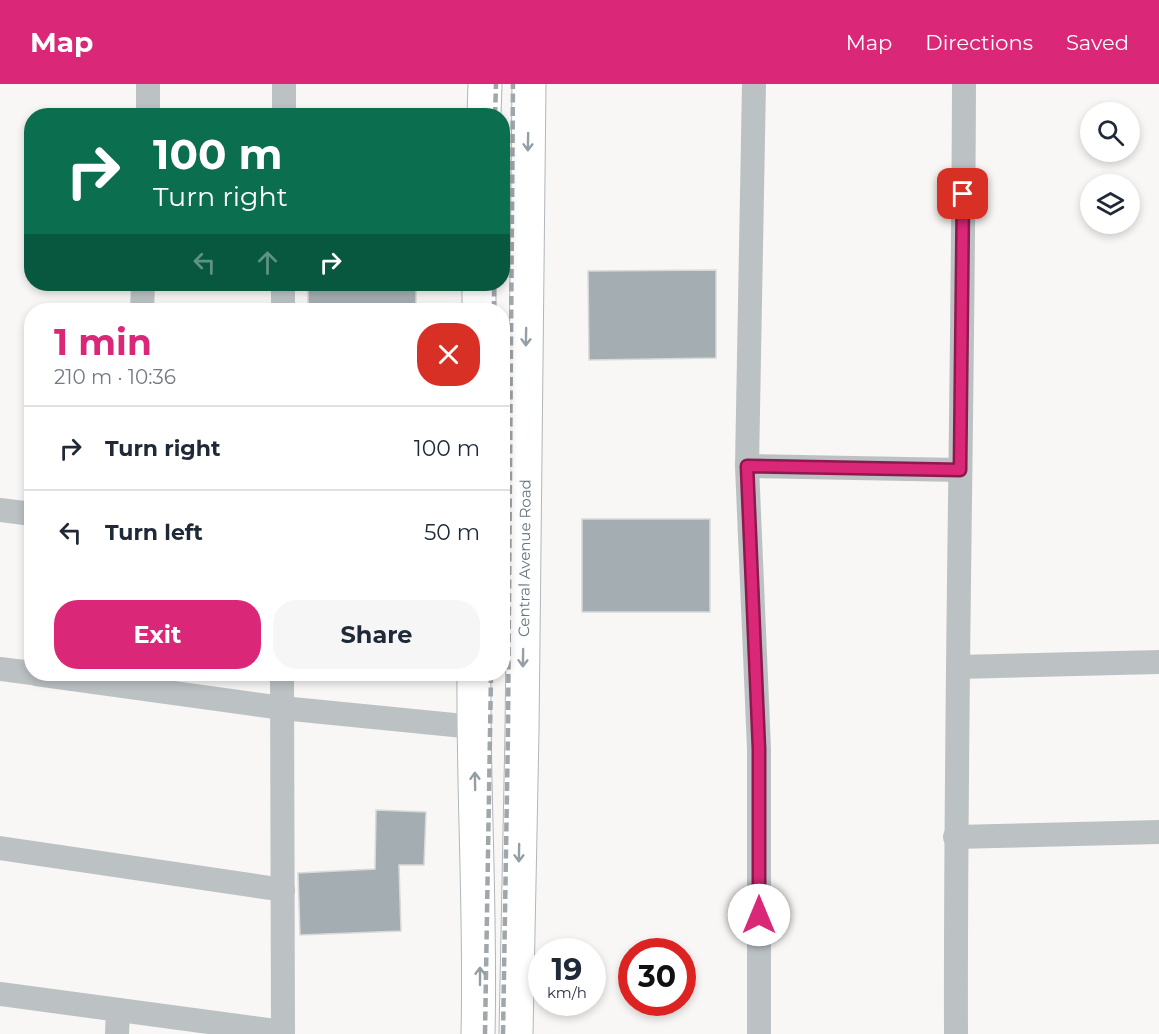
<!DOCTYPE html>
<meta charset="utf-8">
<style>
body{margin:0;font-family:Montserrat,sans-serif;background:#f6f6f7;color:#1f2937;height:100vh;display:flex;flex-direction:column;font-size:22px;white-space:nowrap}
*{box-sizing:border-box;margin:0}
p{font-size:20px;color:#747a83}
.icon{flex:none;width:33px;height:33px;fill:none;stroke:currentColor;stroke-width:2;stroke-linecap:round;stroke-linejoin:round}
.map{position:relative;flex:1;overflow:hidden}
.drawer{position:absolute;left:24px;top:219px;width:486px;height:378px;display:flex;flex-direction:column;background:#fff;border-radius:24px;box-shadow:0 3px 9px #0003}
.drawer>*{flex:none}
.hud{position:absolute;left:24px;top:24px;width:486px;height:183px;border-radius:24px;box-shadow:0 3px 9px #0003;background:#0b6e4f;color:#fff;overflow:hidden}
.tools{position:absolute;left:1080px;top:18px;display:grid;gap:12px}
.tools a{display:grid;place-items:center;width:60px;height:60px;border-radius:50%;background:#fff;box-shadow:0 3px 9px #0003;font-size:30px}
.speed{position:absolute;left:528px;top:854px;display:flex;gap:12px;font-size:30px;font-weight:700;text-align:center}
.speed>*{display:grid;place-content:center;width:78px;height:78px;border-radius:50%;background:#fff;box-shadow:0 3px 9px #0003;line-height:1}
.speed small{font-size:15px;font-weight:400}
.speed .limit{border:9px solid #d22;background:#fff;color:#111}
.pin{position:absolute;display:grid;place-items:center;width:51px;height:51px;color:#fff;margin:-26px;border-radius:12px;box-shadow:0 3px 9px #0006}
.me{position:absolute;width:66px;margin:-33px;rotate:0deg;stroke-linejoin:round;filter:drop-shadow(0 0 4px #0008)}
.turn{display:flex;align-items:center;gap:21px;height:126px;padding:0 30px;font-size:27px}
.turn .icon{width:78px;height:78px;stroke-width:2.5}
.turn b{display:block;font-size:42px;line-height:51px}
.lanes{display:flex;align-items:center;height:57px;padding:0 30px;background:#0003;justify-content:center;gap:30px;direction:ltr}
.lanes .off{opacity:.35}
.round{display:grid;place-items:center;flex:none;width:63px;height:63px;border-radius:24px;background:#f6f6f7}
.summary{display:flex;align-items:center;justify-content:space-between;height:102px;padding:0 30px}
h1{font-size:36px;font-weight:700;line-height:45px;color:#db2777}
.cta{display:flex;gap:12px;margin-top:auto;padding:12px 30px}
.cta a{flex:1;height:69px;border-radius:24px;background:#db2777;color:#fff;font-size:24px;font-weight:700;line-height:69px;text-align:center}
.cta a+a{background:#f6f6f7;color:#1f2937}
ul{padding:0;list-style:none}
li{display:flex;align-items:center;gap:18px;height:84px;padding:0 30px;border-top:2px solid #e0e1e3}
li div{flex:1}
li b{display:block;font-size:22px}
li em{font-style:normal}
header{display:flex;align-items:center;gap:36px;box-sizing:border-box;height:84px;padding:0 30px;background:#db2777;color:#fff}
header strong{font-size:28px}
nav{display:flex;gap:33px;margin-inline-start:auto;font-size:21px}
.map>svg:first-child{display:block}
.building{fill:#a4aeb2;stroke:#d9d9d7;stroke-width:1.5}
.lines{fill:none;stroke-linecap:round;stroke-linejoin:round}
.primary-casing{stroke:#b0b6b9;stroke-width:35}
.minor{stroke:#bcc2c4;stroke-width:24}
.primary{stroke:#fff;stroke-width:33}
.rail{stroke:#9fa7ab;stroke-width:4.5;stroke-dasharray:9 4.5;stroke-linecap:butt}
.oneway{stroke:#939fa5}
.route-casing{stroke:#8e194d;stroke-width:15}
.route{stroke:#db2777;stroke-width:10}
.labels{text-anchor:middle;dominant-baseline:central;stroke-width:6;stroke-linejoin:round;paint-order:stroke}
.street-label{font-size:15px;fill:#65767e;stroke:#fff}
</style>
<header>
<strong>Map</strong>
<nav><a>Map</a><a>Directions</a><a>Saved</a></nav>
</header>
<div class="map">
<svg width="1159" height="950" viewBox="0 0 1159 950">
<rect width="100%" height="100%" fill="#f8f7f5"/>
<!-- building -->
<g class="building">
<polygon points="716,186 716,274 589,276 588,187"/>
<rect x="308" y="200" width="108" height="26"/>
<rect x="582" y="435" width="128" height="93"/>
<polygon points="376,726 426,728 424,781 399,781 401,847 300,851 298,789 375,785"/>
</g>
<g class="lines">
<defs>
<g id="primary">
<polyline points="484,32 485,0"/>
<polyline points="479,226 479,200"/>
<path d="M474 590C473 710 481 830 478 950"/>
<path id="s1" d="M516 950 522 648 529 0"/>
</g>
</defs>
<!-- primary casing -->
<use href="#primary" class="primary-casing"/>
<!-- minor -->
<g class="minor">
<polyline points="754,0 747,382 759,665 759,950"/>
<polyline points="148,32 148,0"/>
<polyline points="284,32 284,0"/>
<polyline points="142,226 143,200"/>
<polyline points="283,226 283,200"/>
<polyline points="747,382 960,386"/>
<polyline points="0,426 32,430"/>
<polyline points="958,583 1159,578"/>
<polyline points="0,585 32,589"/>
<polyline points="36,590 282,624 474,643"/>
<polyline points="282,590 283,950"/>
<polyline points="955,753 1159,748"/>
<polyline points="0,764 283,806"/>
<polyline points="0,910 283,948"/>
<polyline points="117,950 118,926"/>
<path d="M956 950C955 633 963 317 964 0"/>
</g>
<!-- primary -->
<use href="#primary" class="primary"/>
<!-- rail -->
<g class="rail">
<polyline points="495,32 496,0"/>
<polyline points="494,226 494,200"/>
<polyline points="485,950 491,590"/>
<polyline points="503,950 508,647 513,0"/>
</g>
</g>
<!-- one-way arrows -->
<defs><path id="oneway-shaft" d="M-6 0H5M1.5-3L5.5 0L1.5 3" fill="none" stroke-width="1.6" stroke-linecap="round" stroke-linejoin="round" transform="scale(1.5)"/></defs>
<g class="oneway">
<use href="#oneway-shaft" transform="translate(528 58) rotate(91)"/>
<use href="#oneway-shaft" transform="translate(526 253) rotate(91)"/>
<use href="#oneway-shaft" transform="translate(523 574) rotate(91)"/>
<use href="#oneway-shaft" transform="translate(475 697) rotate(-91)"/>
<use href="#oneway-shaft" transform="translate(519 769) rotate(91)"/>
<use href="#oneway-shaft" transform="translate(480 892) rotate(-90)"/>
</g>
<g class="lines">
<defs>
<polyline id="route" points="759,831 759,665 747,382 960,386 963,110"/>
</defs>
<!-- route casing -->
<use href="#route" class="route-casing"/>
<!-- route -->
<use href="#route" class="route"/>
</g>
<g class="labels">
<!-- street labels -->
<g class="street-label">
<text stroke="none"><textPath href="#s1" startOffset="476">Central Avenue Road</textPath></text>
</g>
</g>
</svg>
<div class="tools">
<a><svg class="icon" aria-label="search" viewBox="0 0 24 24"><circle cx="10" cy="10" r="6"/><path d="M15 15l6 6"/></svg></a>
<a><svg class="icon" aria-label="layers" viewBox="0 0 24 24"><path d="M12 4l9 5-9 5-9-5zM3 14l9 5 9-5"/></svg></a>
</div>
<div class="speed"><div>19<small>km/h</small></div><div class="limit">30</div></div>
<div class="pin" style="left:963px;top:110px;background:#d93025"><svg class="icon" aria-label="arrive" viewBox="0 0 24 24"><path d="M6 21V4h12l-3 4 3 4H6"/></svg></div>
<svg class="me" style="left:759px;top:831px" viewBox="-20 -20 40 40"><circle r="19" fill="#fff"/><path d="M0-13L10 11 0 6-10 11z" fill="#db2777"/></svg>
<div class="hud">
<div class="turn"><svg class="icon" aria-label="right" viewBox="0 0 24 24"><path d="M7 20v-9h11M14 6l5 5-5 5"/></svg><div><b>100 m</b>Turn right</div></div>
<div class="lanes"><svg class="icon off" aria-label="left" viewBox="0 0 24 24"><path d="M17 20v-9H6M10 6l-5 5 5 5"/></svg><svg class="icon off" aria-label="ahead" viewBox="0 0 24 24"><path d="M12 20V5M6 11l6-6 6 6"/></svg><svg class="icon" aria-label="right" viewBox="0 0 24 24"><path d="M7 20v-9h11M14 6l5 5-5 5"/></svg></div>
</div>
<section class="drawer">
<div class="summary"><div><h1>1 min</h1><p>210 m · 10:36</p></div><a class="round" style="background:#d93025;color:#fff"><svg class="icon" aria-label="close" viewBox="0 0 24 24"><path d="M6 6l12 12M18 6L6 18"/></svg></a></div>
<ul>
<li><svg class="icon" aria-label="right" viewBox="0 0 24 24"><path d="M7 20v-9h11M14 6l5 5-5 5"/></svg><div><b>Turn right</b></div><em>100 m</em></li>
<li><svg class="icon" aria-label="left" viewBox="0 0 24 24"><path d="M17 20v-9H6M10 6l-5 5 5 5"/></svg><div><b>Turn left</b></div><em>50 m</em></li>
</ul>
<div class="cta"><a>Exit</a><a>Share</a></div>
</section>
</div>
